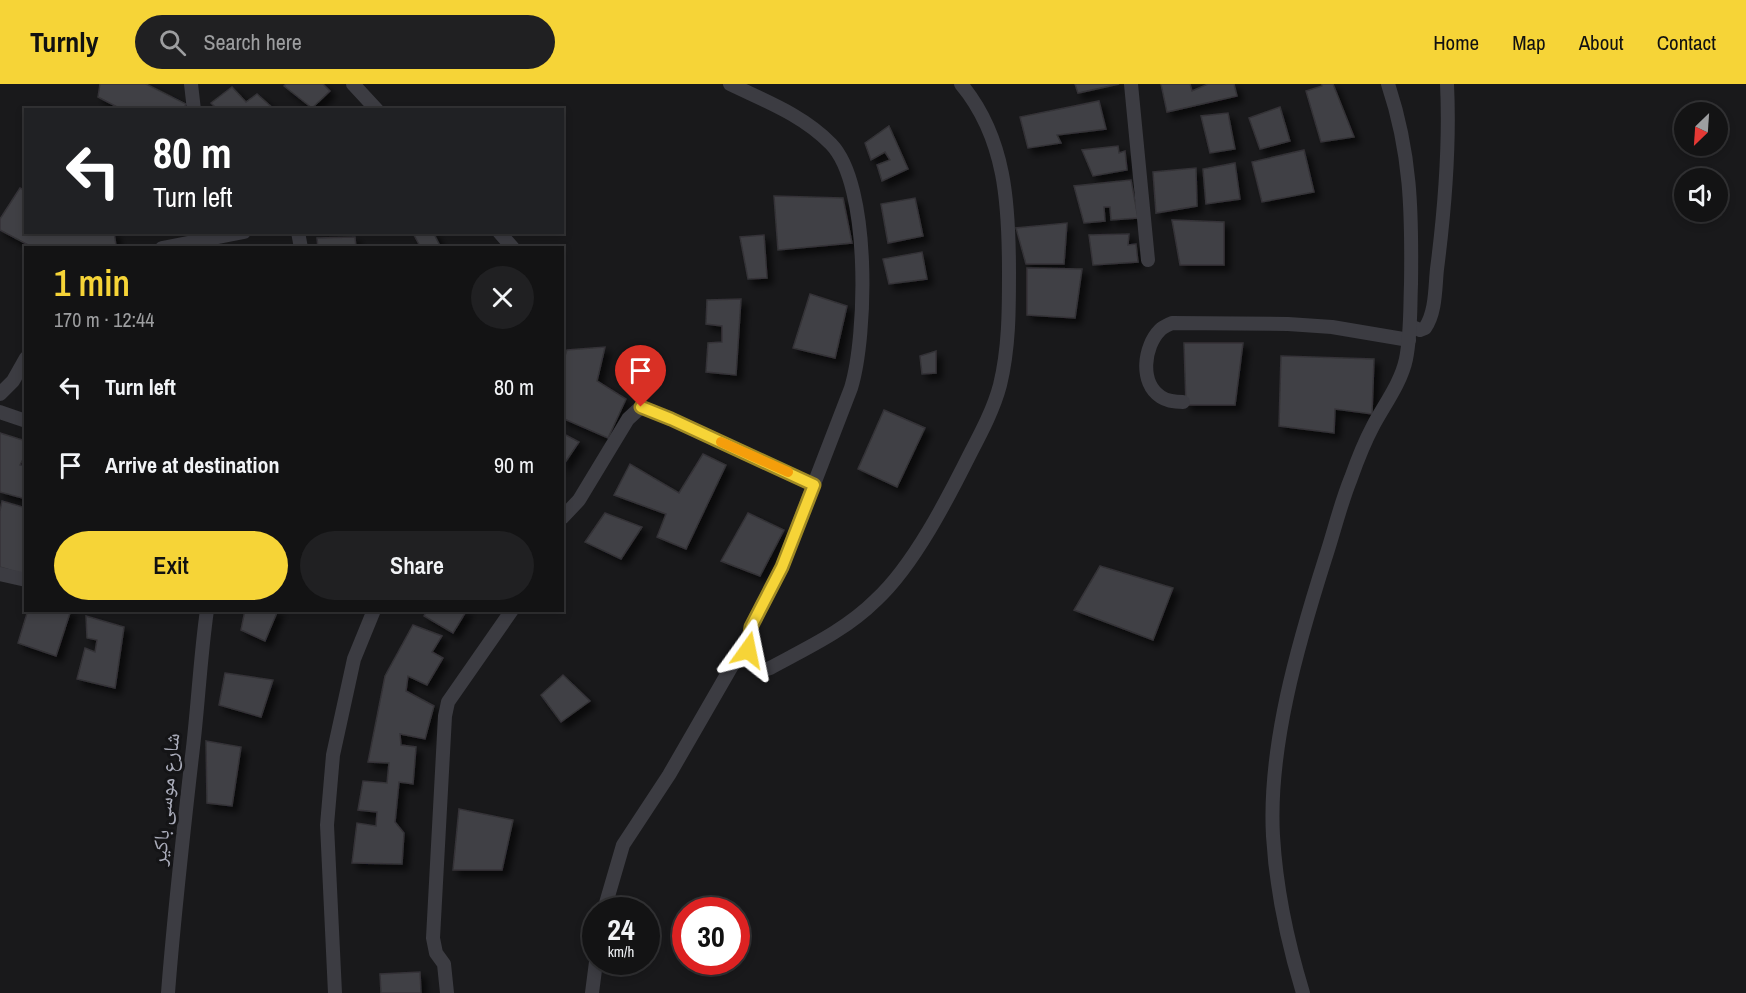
<!DOCTYPE html>
<meta charset="utf-8">
<style>
body{margin:0;font-family:"Archivo Narrow","Noto Naskh Arabic",sans-serif;background:#202022;color:#f1f3f6;height:100vh;display:flex;flex-direction:column;font-size:22px;white-space:nowrap}
*{box-sizing:border-box;margin:0}
p{font-size:20px;color:#9d9ea0}
.icon{flex:none;width:33px;height:33px;fill:none;stroke:currentColor;stroke-width:2;stroke-linecap:round;stroke-linejoin:round}
.map{position:relative;flex:1;overflow:hidden}
.side{position:absolute;left:24px;top:162px;width:540px;height:366px;display:flex;flex-direction:column;background:#131314;border-radius:0px;box-shadow:0 3px 9px #0003,0 0 0 2px #323234}
.side>*{flex:none}
.hud{position:absolute;left:24px;top:24px;width:540px;height:126px;border-radius:0px;box-shadow:0 3px 9px #0003,0 0 0 2px #323234;background:#202124;color:#fff;overflow:hidden}
.needle{width:39px;rotate:205deg}
.tools{position:absolute;left:1674px;top:18px;display:grid;gap:12px}
.tools a{display:grid;place-items:center;width:54px;height:54px;border-radius:50%;background:#131314;box-shadow:0 3px 9px #0003,0 0 0 2px #323234;font-size:30px}
.speed{position:absolute;left:582px;top:813px;display:flex;gap:12px;font-size:30px;font-weight:700;text-align:center}
.speed>*{display:grid;place-content:center;width:78px;height:78px;border-radius:50%;background:#131314;box-shadow:0 3px 9px #0003,0 0 0 2px #323234;line-height:1}
.speed small{font-size:15px;font-weight:400}
.speed .limit{border:9px solid #d22;background:#fff;color:#111}
.pin{position:absolute;display:grid;place-items:center;width:51px;height:51px;color:#fff;margin:-62px -26px;border-radius:50% 50% 50% 0;rotate:-45deg;box-shadow:0 0 6px #0007}
.pin .icon{rotate:45deg}
.me{position:absolute;width:66px;margin:-33px;rotate:12deg;stroke-linejoin:round;filter:drop-shadow(0 0 4px #0008)}
.turn{display:flex;align-items:center;gap:21px;height:126px;padding:0 30px;font-size:27px}
.turn .icon{width:78px;height:78px;stroke-width:2.5}
.turn b{display:block;font-size:42px;line-height:51px}
.round{display:grid;place-items:center;flex:none;width:63px;height:63px;border-radius:32px;background:#202022}
.overview{display:flex;align-items:center;justify-content:space-between;height:102px;padding:0 30px}
h1{font-size:36px;font-weight:600;line-height:45px;color:#f6d437}
.button{display:flex;gap:12px;margin-top:auto;padding:12px 30px}
.button a{flex:1;height:69px;border-radius:36px;background:#f6d437;color:#111;font-size:24px;font-weight:600;line-height:69px;text-align:center}
.button a+a{background:#202022;color:#f1f3f6}
ul{padding:0;list-style:none}
li{display:flex;align-items:center;gap:18px;height:78px;padding:0 30px}
li div{flex:1}
li b{display:block;font-size:22px}
li em{font-style:normal}
header{display:flex;align-items:center;gap:36px;box-sizing:border-box;height:84px;padding:0 30px;background:#f6d437;color:#111}
header strong{font-size:28px}
nav{display:flex;gap:33px;margin-inline-start:auto;font-size:21px}
.search{width:420px;height:54px;background:#202022;display:flex;align-items:center;gap:15px;box-sizing:border-box;padding:0 21px;border-radius:33px;color:#9d9ea0;font-size:22px}
.map>svg:first-child{display:block}
.building{fill:#414145;stroke:#343337;stroke-width:1.5;filter:url(#shadow)}
.lines{fill:none;stroke-linecap:round;stroke-linejoin:round}
.minor{stroke:#3c3c42;stroke-width:14}
.route-casing{stroke:#a08a24;stroke-width:15}
.route{stroke:#f6d437;stroke-width:10}
.slow{stroke:#f59e0b;stroke-width:10}
.labels{text-anchor:middle;dominant-baseline:central;stroke-width:6;stroke-linejoin:round;paint-order:stroke}
.street-label{font-size:21px;fill:#abadbb;stroke:#141416}
</style>
<header>
<strong>Turnly</strong>
<div class="search"><svg class="icon" aria-label="search" viewBox="0 0 24 24"><circle cx="10" cy="10" r="6"/><path d="M15 15l6 6"/></svg>Search here</div>
<nav><a>Home</a><a>Map</a><a>About</a><a>Contact</a></nav>
</header>
<div class="map">
<svg width="1746" height="909" viewBox="0 0 1746 909">
<defs>
<filter id="shadow"><feDropShadow dx="5.5" dy="5.5" stdDeviation="3" flood-color="#0009"/></filter>
</defs>
<rect width="100%" height="100%" fill="#19191b"/>
<!-- building -->
<g class="building">
<polygon points="100,0 146,0 186,20 183,26 123,26 98,13"/>
<polygon points="286,0 323,0 330,7 312,24 284,2"/>
<polygon points="1075,0 1119,0 1078,9"/>
<polygon points="1161,0 1190,0 1192,7 1208,0 1234,0 1237,12 1167,28"/>
<polygon points="1322,0 1333,0 1354,53 1321,58 1306,7 1322,2"/>
<polygon points="232,3 246,18 257,10 275,26 218,26 211,19"/>
<polygon points="1099,17 1106,45 1057,51 1061,59 1028,64 1020,33"/>
<polygon points="1280,23 1290,57 1260,65 1249,34"/>
<polygon points="1228,29 1235,65 1210,69 1201,32"/>
<polygon points="889,42 908,85 882,97 877,81 890,76 885,68 871,76 865,59"/>
<polygon points="1118,62 1119,69 1125,67 1127,86 1093,92 1082,66"/>
<polygon points="1304,66 1314,108 1262,118 1252,78"/>
<polygon points="1235,79 1240,115 1206,120 1203,85"/>
<polygon points="1196,84 1197,122 1156,129 1153,88"/>
<polygon points="1131,96 1138,134 1111,136 1110,123 1104,123 1105,137 1084,139 1074,102"/>
<polygon points="20,104 26,107 26,148 114,148 116,162 34,164 0,146 0,135"/>
<polygon points="774,112 843,114 852,159 778,166"/>
<polygon points="915,114 923,152 888,159 881,120"/>
<polygon points="1172,136 1224,138 1224,181 1180,181"/>
<polygon points="1067,139 1064,180 1026,180 1016,144"/>
<polygon points="420,148 433,148 441,164 421,164 414,151"/>
<polygon points="1129,150 1128,161 1136,160 1138,178 1093,181 1089,151"/>
<polygon points="764,151 767,194 748,195 740,153"/>
<polygon points="355,153 356,164 318,164 317,154"/>
<polygon points="922,168 927,195 889,200 883,175"/>
<polygon points="1027,184 1082,185 1075,234 1027,231"/>
<polygon points="810,210 847,222 835,274 793,264"/>
<polygon points="741,215 736,291 706,288 708,259 722,258 722,242 706,240 707,216"/>
<polygon points="1184,259 1243,259 1235,321 1186,321"/>
<polygon points="605,263 597,297 626,315 608,354 562,334 562,281 567,266"/>
<polygon points="936,267 936,289 922,290 920,272"/>
<polygon points="1281,272 1374,275 1372,330 1335,325 1334,349 1279,342"/>
<polygon points="884,326 925,344 897,403 858,385"/>
<polygon points="0,349 26,357 26,369 20,381 26,382 26,415 0,408"/>
<polygon points="562,349 579,358 562,383"/>
<polygon points="703,370 726,381 686,465 657,453 666,430 614,411 630,380 679,409"/>
<polygon points="2,417 26,424 26,491 0,483 0,427"/>
<polygon points="605,429 642,443 621,475 585,458"/>
<polygon points="748,429 784,446 760,492 721,477"/>
<polygon points="1100,482 1173,504 1153,556 1074,526"/>
<polygon points="28,526 71,526 56,572 18,559"/>
<polygon points="245,526 278,526 265,557 241,546"/>
<polygon points="427,526 467,526 453,549 424,532"/>
<polygon points="86,532 124,543 115,604 77,595 85,564 95,568 97,556 87,554"/>
<polygon points="413,541 442,552 432,568 443,574 427,601 408,592 406,607 434,622 425,655 400,650 401,661 416,663 413,700 399,698 395,738 404,749 402,780 352,779 357,739 376,742 377,728 358,726 363,697 387,699 389,679 368,678 385,592"/>
<polygon points="225,589 273,596 261,633 219,621"/>
<polygon points="563,591 590,617 561,638 541,611"/>
<polygon points="206,657 241,663 232,722 207,719"/>
<polygon points="459,725 513,736 502,786 453,786"/>
<polygon points="420,888 421,909 381,909 380,890"/>
</g>
<g class="lines">
<!-- minor -->
<g class="minor">
<polyline points="191,0 194,26"/>
<polyline points="353,0 377,26"/>
<path d="M730 0C765 17 803 31 831 60 871 101 867 252 851 304L782 483 751 543 748 566 749 578 760 587 770 584C807 564 846 546 876 516 914 481 948 414 971 368 982 347 994 324 1000 301 1009 264 1009 227 1009 189 1009 121 1006 54 961 0"/>
<polyline points="1131,0 1148,176"/>
<polyline points="298,148 301,164"/>
<polyline points="499,148 513,164"/>
<polyline points="162,164 244,148"/>
<path d="M1410 242 1420 246 1425 244C1436 228 1435 204 1437 185 1445 123 1450 62 1447 0"/>
<polyline points="0,310 13,297 26,274"/>
<path d="M1183 318C1176 318 1167 317 1161 313 1139 299 1144 262 1160 246 1163 243 1168 241 1172 239L1288 240 1332 243 1409 256"/>
<polyline points="0,328 26,337"/>
<polyline points="562,434 579,416 628,335 641,323 671,335 814,401"/>
<polyline points="0,490 26,496"/>
<polyline points="604,826 623,761 669,691 748,554"/>
<path d="M168 909C174 830 183 751 192 672 198 624 200 575 207 526"/>
<polyline points="335,909 327,741 333,671 354,575 374,526"/>
<polyline points="447,909 444,880 436,869 433,854 445,632 448,618 512,526"/>
<polyline points="592,909 596,878"/>
<path d="M1303 909C1288 860 1276 803 1273 752 1268 663 1298 560 1325 475 1334 448 1340 421 1351 394 1357 377 1364 359 1373 342 1384 321 1401 299 1406 275 1411 250 1410 225 1411 200 1412 128 1411 69 1388 0"/>
</g>
</g>
<g class="lines">
<defs>
<polyline id="route" points="641,323 671,335 814,401 782,483 751,543 748,566"/>
</defs>
<!-- route casing -->
<use href="#route" class="route-casing"/>
<!-- route -->
<use href="#route" class="route"/>
<!-- slow -->
<polyline class="slow" points="721,358 788,388"/>
</g>
<g class="labels">
<!-- street labels -->
<g class="street-label">
<text transform="translate(165 715) rotate(-84)">شارع موسى باكير</text>
</g>
</g>
</svg>
<div class="tools">
<a><svg class="needle" viewBox="-14 -14 28 28"><path d="M0-13l5 13h-10z" fill="#e53935"/><path d="M0 13l5-13h-10z" fill="#9d9ea0"/></svg></a>
<a><svg class="icon" aria-label="sound" viewBox="0 0 24 24"><path d="M4 9h4l5-4v14l-5-4H4zM17 9q2 3 0 6"/></svg></a>
</div>
<div class="speed"><div>24<small>km/h</small></div><div class="limit">30</div></div>
<div class="pin" style="left:641px;top:323px;background:#d93025"><svg class="icon" aria-label="arrive" viewBox="0 0 24 24"><path d="M6 21V4h12l-3 4 3 4H6"/></svg></div>
<svg class="me" style="left:748px;top:566px" viewBox="-20 -20 40 40"><path d="M0-17L14 15 0 8-14 15z" fill="#f6d437" stroke="#fff" stroke-width="4"/></svg>
<div class="hud">
<div class="turn"><svg class="icon" aria-label="left" viewBox="0 0 24 24"><path d="M17 20v-9H6M10 6l-5 5 5 5"/></svg><div><b>80 m</b>Turn left</div></div>
</div>
<section class="side">
<div class="overview"><div><h1>1 min</h1><p>170 m · 12:44</p></div><a class="round"><svg class="icon" aria-label="close" viewBox="0 0 24 24"><path d="M6 6l12 12M18 6L6 18"/></svg></a></div>
<ul>
<li><svg class="icon" aria-label="left" viewBox="0 0 24 24"><path d="M17 20v-9H6M10 6l-5 5 5 5"/></svg><div><b>Turn left</b></div><em>80 m</em></li>
<li><svg class="icon" aria-label="arrive" viewBox="0 0 24 24"><path d="M6 21V4h12l-3 4 3 4H6"/></svg><div><b>Arrive at destination</b></div><em>90 m</em></li>
</ul>
<div class="button"><a>Exit</a><a>Share</a></div>
</section>
</div>
